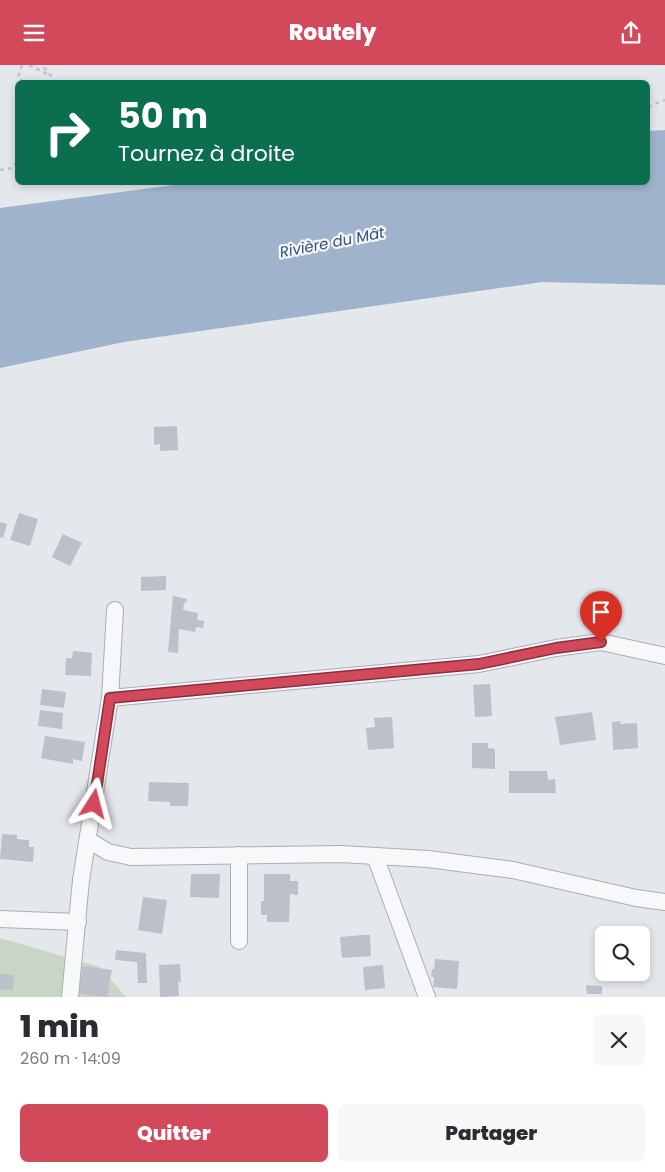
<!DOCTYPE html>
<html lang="fr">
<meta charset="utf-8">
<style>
body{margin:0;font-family:Poppins,sans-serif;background:#f7f7f7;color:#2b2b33;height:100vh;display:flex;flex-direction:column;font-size:19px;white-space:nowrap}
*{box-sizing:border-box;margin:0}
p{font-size:16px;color:#7c7c81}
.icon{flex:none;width:28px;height:28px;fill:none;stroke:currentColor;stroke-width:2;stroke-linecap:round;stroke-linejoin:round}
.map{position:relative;height:932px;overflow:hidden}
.panel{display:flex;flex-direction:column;background:#fff;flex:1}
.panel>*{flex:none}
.hud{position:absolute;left:15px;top:15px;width:635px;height:105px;border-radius:8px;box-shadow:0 2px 8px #0003;background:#0b6e4f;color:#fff;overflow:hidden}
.fabs{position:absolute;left:595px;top:861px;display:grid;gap:10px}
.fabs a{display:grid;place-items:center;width:55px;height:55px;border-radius:8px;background:#fff;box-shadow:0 2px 8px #0003;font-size:25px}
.pin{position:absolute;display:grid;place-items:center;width:42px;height:42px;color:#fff;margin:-51px -21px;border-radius:50% 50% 50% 0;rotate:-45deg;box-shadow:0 0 5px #0007}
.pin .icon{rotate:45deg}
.me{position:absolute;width:55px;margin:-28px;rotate:9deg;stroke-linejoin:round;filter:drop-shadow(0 0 4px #0008)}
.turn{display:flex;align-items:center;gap:18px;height:105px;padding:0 20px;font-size:22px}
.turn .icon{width:65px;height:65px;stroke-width:2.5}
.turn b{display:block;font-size:35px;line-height:42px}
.round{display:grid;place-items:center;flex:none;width:52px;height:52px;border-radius:8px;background:#f7f7f7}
.overview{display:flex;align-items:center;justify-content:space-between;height:85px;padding:0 20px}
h1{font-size:30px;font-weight:800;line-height:38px}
.button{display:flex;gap:10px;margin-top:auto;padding:10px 20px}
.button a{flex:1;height:58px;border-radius:8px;background:#d1495b;color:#fff;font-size:20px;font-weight:800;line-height:58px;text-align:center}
.button a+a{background:#f7f7f7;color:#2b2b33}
header{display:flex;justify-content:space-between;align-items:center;height:65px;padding:0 20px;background:#d1495b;color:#fff;font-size:22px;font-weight:800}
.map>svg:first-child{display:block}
.green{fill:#c9d6c5}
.water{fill:#9fb4cc}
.building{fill:#bbc0ca}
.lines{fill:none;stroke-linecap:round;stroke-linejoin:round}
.street-casing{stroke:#a9aeb7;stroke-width:18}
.path{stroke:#c2c5cb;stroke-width:2.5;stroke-dasharray:4 4;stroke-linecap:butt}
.street{stroke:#f7f8fa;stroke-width:16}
.route-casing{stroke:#882f3b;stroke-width:12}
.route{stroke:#d1495b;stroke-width:9}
.labels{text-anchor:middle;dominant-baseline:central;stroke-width:4.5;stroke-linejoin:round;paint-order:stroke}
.water-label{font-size:15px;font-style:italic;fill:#34527a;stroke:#f4f6f9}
</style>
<header><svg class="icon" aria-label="menu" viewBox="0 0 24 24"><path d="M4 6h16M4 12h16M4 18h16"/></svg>Routely<svg class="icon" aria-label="share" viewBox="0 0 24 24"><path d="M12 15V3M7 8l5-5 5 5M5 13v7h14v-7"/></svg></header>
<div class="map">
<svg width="665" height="932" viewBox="0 0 665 932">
<rect width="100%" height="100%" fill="#e4e7ec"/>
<!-- green -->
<polygon class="green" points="0,873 100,902 126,932 0,932"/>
<!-- water -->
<polygon class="water" points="665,65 665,220 542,217 124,277 0,303 0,143 189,118 648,118 648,66"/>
<!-- building -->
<g class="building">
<polygon points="177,361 178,385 160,386 160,379 154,380 154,362"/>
<polygon points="19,448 38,454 30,481 10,475"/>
<polygon points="0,457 7,459 3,473 0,472"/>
<polygon points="63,469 82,478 70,501 52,492"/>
<polygon points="166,511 166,525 141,526 141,512"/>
<polygon points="173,531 187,534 186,538 184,538 183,545 198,548 197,555 204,556 203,563 196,562 195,567 179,564 178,588 168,587"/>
<polygon points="73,586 92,588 91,611 65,610 66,593 72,593"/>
<polygon points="490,619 492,651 475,652 473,620"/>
<polygon points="42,624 66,627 64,643 40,640"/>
<polygon points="40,645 63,648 62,664 38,661"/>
<polygon points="592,647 596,675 560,680 555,652"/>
<polygon points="392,652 394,683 368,685 366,663 375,662 374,653"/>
<polygon points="620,656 621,659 637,658 638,683 613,685 612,657"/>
<polygon points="45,671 85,677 82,696 73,694 73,699 41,693"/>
<polygon points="472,678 488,678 488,683 495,684 495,704 472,703"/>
<polygon points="509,706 547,706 548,715 555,714 556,728 509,728"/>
<polygon points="149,717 189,718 188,741 170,741 170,737 148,736"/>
<polygon points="2,769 17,770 17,774 29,775 29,782 34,782 33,797 0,794"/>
<polygon points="191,809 220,809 219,833 190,832"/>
<polygon points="264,809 290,809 290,816 298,816 298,830 290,829 289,857 267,857 267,850 261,850 261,836 264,836"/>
<polygon points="143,832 167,835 162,869 138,865"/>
<polygon points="363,870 370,870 371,891 342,893 340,872"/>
<polygon points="116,885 146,888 147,918 138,918 137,897 115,895"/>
<polygon points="435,894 459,896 457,924 433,922 434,912 431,912 432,904 434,904"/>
<polygon points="180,899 181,917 178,917 179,931 160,932 159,900"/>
<polygon points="383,900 385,923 365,925 363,902"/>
<polygon points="83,901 112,905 107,932 79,929"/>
<polygon points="0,909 14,910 13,925 0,924"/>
<polygon points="586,920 602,921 602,929 587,929"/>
</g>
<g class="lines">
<defs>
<g id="street">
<polyline points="110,633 479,599 556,583 601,577 665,591"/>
<polyline points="88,775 108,787 131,792 341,789 428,794 513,805 636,833 665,837"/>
<polyline points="239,790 239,876"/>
<polyline points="375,791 427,932"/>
<polyline points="0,854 78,857"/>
<polyline points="70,932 81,815 110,633 115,545"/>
</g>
</defs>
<!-- street casing -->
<use href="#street" class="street-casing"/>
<!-- path -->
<g class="path">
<polyline points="22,0 18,12 24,18"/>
<polyline points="29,0 51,11 42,0"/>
<polyline points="648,42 665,35"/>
<polyline points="0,105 12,103 18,95"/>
</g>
<!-- street -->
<use href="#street" class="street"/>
</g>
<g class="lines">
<defs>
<polyline id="route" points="94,739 110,633 479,599 556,583 601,577"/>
</defs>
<!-- route casing -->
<use href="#route" class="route-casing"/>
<!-- route -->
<use href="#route" class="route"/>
</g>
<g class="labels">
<!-- water labels -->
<g class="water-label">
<text transform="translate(332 177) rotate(-11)">Rivière du Mât</text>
</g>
</g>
</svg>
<div class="fabs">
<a><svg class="icon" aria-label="search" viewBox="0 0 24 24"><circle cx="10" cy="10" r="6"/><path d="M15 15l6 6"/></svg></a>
</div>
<div class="pin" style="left:601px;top:577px;background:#d93025"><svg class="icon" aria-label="arrive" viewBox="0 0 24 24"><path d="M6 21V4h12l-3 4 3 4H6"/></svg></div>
<svg class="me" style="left:94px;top:739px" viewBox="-20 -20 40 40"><path d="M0-17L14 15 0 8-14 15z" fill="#d1495b" stroke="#fff" stroke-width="4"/></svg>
<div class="hud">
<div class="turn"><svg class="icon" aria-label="right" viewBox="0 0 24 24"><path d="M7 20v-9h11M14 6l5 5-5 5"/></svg><div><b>50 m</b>Tournez à droite</div></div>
</div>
</div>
<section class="panel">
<div class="overview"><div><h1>1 min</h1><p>260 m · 14:09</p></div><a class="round"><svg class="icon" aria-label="close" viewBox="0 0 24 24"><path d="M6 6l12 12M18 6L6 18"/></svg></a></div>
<div class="button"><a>Quitter</a><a>Partager</a></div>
</section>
